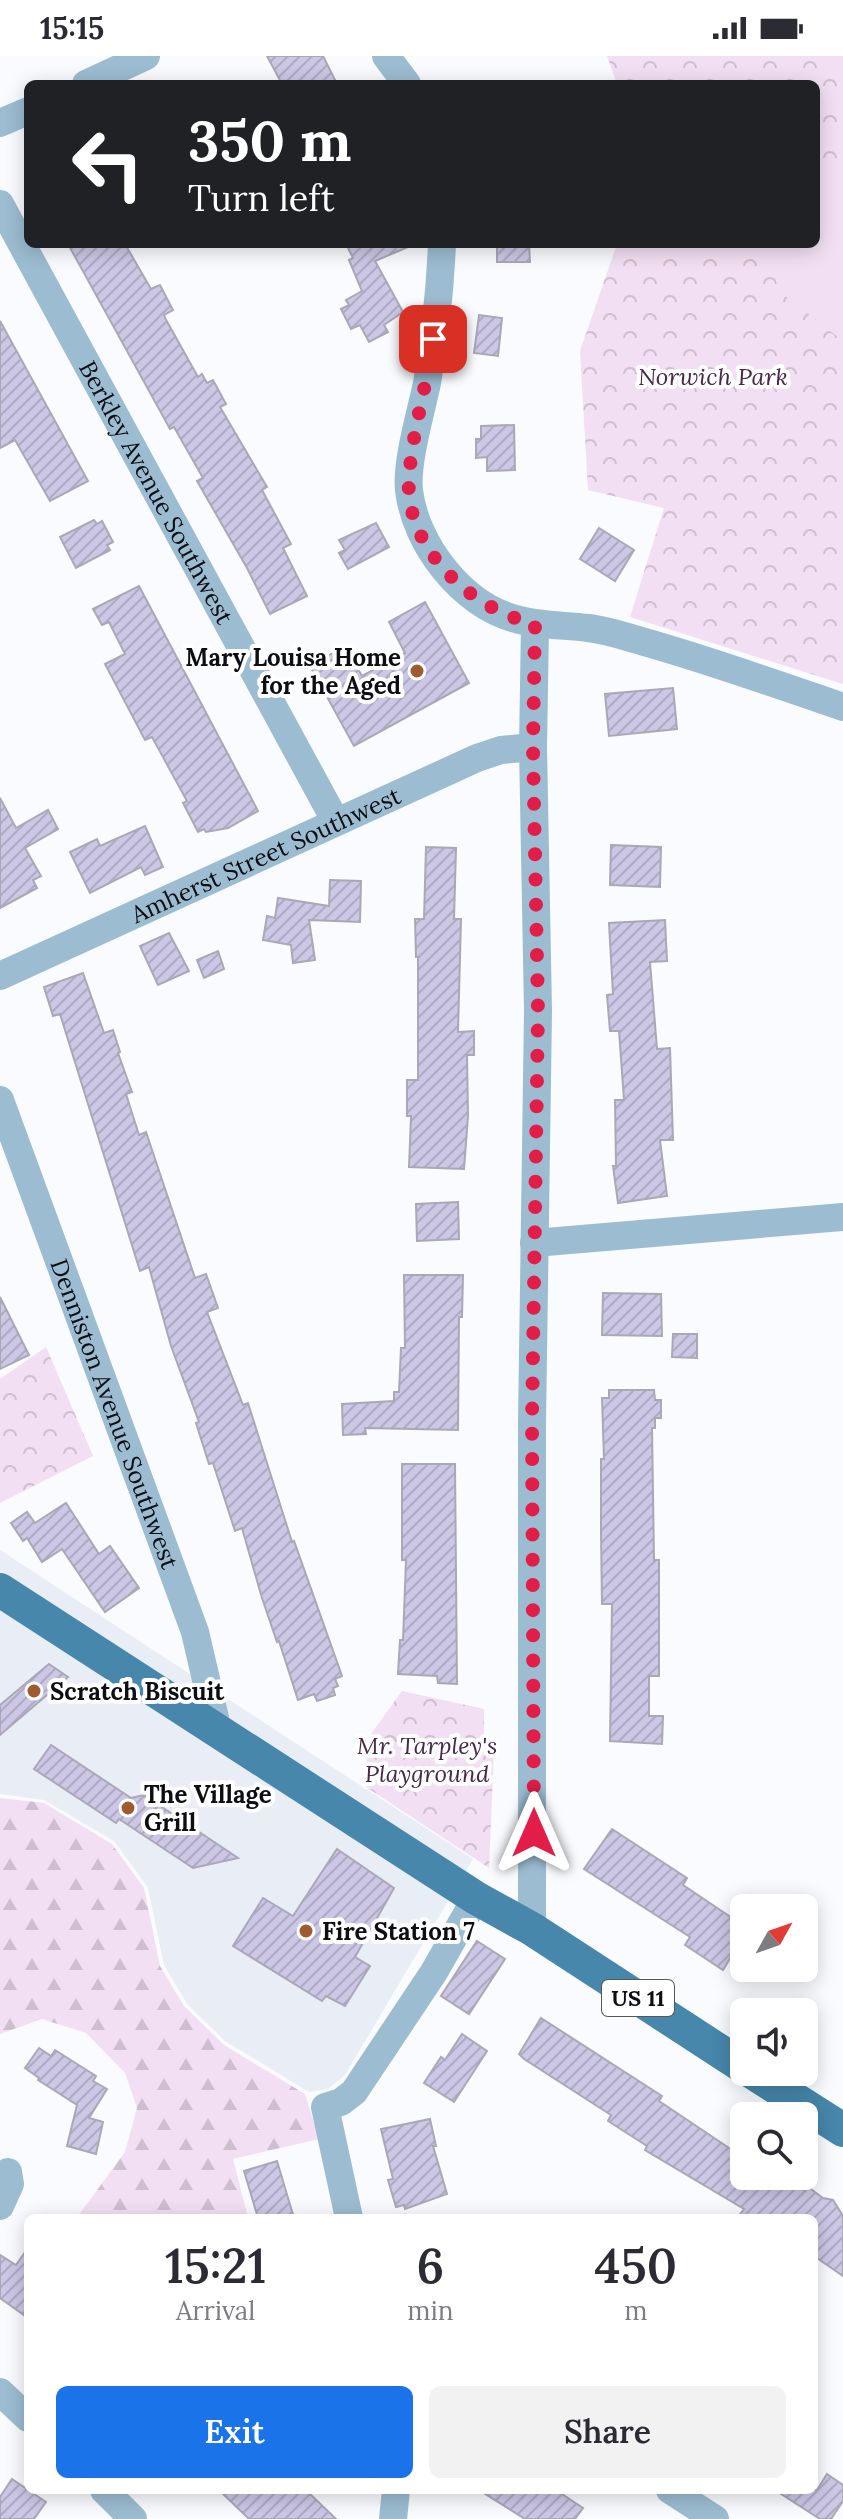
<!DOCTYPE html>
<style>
body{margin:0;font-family:Lora,serif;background:#f2f2f3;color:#2b2b33;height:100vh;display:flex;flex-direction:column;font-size:30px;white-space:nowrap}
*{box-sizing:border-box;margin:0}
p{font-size:26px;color:#7c7c81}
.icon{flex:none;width:44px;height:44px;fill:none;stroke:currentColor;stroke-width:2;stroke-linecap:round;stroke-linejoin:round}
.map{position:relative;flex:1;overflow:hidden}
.drawer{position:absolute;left:24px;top:2158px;width:794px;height:280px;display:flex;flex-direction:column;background:#fff;border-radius:12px;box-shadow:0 4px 20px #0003}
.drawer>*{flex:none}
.guide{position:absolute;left:24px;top:24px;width:796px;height:168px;border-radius:12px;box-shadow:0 4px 20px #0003;background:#202124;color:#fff;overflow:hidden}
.needle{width:52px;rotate:50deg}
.fabs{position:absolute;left:730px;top:1838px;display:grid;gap:16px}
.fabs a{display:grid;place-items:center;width:88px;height:88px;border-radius:12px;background:#fff;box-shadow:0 4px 20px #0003;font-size:40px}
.pin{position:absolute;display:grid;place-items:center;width:68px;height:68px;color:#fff;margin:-34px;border-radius:16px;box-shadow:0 4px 12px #0006}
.me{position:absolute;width:88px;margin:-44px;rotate:0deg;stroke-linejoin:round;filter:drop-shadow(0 0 6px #0008)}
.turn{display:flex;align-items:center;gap:28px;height:168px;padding:0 32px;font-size:36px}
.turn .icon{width:104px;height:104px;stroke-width:2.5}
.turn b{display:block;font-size:56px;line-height:68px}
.eta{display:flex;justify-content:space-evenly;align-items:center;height:136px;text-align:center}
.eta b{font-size:48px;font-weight:600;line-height:56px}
.button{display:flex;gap:16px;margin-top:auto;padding:16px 32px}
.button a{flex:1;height:92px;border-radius:12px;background:#1a73e8;color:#fff;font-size:32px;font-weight:600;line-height:92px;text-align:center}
.button a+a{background:#f2f2f3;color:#2b2b33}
.status{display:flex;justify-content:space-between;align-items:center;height:56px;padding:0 40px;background:#fff;direction:ltr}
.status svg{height:22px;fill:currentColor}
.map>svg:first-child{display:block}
.built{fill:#e9edf6}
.forest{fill:url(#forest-firs)}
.park{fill:url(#park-crowns)}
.pitch{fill:#f2dff3}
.building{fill:url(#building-hatch);stroke:#aaa7b6;stroke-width:2}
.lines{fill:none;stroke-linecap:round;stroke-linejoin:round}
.minor{stroke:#9cbcd1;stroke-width:28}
.major{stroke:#4687ab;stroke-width:34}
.route{stroke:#e11d48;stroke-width:14;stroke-dasharray:0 25.2}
.poi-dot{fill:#9f5a2d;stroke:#fff;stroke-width:3}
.labels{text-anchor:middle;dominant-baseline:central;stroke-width:8;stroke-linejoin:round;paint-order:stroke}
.shield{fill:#fff;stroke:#55565a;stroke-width:2}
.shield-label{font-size:22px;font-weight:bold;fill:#0c0e13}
.park-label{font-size:24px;font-style:italic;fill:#47274a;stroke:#fff}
.street-label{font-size:24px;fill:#0c0e13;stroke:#fff}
.poi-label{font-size:24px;font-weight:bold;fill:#0c0e13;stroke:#fff;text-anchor:start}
</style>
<div class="status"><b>15:15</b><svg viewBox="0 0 49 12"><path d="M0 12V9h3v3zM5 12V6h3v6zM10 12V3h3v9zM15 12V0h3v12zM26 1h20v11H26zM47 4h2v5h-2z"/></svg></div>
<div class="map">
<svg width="843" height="2463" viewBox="0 0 843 2463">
<defs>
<pattern id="forest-firs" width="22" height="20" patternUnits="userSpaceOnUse" patternTransform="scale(2)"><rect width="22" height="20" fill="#f2dff3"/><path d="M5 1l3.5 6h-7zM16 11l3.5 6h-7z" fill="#cebecf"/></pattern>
<pattern id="park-crowns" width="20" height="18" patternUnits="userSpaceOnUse" patternTransform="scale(2)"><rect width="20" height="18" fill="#f2dff3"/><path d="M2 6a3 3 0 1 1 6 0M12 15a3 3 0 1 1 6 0" fill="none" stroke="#cebecf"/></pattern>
<pattern id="building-hatch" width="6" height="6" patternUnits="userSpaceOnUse" patternTransform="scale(2)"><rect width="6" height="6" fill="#ccc7e5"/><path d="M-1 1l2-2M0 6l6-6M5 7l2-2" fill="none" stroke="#aeaac4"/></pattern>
</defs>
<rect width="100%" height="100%" fill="#f9fbfe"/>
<!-- built -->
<polygon class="built" points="0,1494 473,1803 345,2019 328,2033 309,2036 225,1985 187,1948 164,1909 148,1832 114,1785 44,1744 0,1738"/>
<!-- forest -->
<polygon class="forest" points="0,1742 44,1747 112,1788 144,1832 160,1910 184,1950 224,1989 305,2038 319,2083 233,2103 248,2162 80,2162 78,2160 125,2096 137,2052 125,2017 86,1977 42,1963 0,1978"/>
<!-- park -->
<g class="park">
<polygon points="607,0 843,0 843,628 630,561 664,452 588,434 580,295 617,188 816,188 816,28 617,28"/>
<polygon points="46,1291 93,1400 0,1447 0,1323"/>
<polygon points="402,1635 484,1653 484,1692 494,1695 489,1812 363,1729 371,1678"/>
</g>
<!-- pitch -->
<polygon class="pitch" points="843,107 843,285 778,234 770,195 776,188 816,188 816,140"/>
<!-- building -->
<g class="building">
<polygon points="267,0 323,0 337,28 282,28"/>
<polygon points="68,188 125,188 151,233 160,229 173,254 164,259 165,262 198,321 202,318 207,327 213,324 226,348 220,351 267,431 262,434 291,488 283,492 307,540 270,558 247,512 197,425 203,422 174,371 170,373"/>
<polygon points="346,188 415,188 375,205 403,256 384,269 388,276 369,286 360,269 351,273 341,253 349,249 346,244 362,235 349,204 353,202"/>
<polygon points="497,188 529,188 530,206 497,206"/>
<polygon points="479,259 502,262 498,300 474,297"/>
<polygon points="0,265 88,425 50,445 15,384 0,392"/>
<polygon points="514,369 515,414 487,415 487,401 476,402 476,383 481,383 481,370"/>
<polygon points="94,464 97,468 102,465 113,486 107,489 110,494 76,512 60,481"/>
<polygon points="376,467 389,491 348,513 339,497 345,494 339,484"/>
<polygon points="599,472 634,494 615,525 580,503"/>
<polygon points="139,530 258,755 228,772 206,776 204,773 198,776 183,747 187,745 152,681 145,684 105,608 125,598 109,566 102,569 93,553"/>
<polygon points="425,546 469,627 354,690 310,610 345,590 362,620 405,597 389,566"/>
<polygon points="673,632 677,673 609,680 605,638"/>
<polygon points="0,742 16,772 48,754 58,773 25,792 41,820 33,824 37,832 0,852"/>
<polygon points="145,770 163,811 145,819 141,811 90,837 70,796 97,783 100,790"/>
<polygon points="611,789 661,791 660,831 610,829"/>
<polygon points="426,791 456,792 454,863 461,863 458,976 474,975 474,999 467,999 468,1060 464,1113 409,1111 411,1060 407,1060 407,1024 418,1024 418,901 416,901 415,863 424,863"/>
<polygon points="330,824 361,825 360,866 309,864 315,904 293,907 291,889 263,884 267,860 275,862 278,842 329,850"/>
<polygon points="665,864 667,905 650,906 657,993 670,992 673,1084 660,1084 667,1140 618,1147 613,1110 616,1110 615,1044 624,1044 619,975 610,975 607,939 613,938 609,867"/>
<polygon points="169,877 189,915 158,929 140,890"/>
<polygon points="218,895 224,913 204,922 197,904"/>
<polygon points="83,917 104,977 113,974 120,996 118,997 132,1036 126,1038 139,1079 146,1076 195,1222 206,1218 218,1252 207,1256 243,1349 248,1347 292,1486 294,1485 342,1620 335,1623 338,1630 333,1632 335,1639 317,1645 314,1638 298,1644 279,1585 277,1586 262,1542 242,1472 235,1475 213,1407 209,1408 196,1367 199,1366 171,1290 149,1211 140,1215 60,958 53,960 44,931"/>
<polygon points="458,1146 459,1183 417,1185 416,1148"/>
<polygon points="404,1219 463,1219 462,1261 459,1261 458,1374 365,1372 366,1378 343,1379 342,1348 394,1345 394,1336 399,1336 401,1292 405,1292"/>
<polygon points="603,1237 661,1238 662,1280 602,1279"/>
<polygon points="0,1241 29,1299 0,1313"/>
<polygon points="673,1278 697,1278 697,1302 672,1301"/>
<polygon points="609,1334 654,1334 655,1344 661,1344 661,1362 655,1362 655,1372 652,1372 654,1504 659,1504 659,1620 649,1620 649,1660 663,1660 662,1688 610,1685 612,1548 602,1548 601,1476 601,1403 604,1403 602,1342 609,1342"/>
<polygon points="402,1408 455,1408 457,1628 438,1627 437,1620 398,1618 400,1584 403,1584 406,1504 402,1504"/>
<polygon points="66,1447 99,1498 110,1490 139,1532 105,1556 62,1493 42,1506 27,1482 23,1485 11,1467 27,1456 35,1467"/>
<polygon points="49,1608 68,1621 0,1679 0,1649"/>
<polygon points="51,1689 131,1742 144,1739 238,1802 193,1812 119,1763 116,1767 34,1713"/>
<polygon points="612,1773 687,1822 683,1829 744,1870 744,1879 723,1914 685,1889 690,1881 584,1813"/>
<polygon points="337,1793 394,1832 355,1901 370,1910 345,1950 326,1940 322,1945 233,1890 263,1842 293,1860"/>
<polygon points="477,1885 505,1903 469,1958 441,1940"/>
<polygon points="541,1962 662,2040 659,2045 744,2102 744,2120 781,2120 805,2135 808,2131 823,2142 833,2144 843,2160 843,2220 814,2200 814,2162 737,2162 744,2153 645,2094 647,2090 608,2065 611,2059 524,2003 519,1998"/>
<polygon points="462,1978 487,1995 454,2046 424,2027 441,2001 445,2004"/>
<polygon points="39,1992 51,2000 55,1994 96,2020 93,2025 107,2033 89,2062 103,2066 96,2098 67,2090 77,2049 38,2024 39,2022 25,2012"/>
<polygon points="430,2063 436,2090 433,2090 447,2138 405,2153 404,2149 396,2151 388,2124 393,2123 381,2073"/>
<polygon points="277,2105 294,2162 258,2162 244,2115"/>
<polygon points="28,2192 28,2262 0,2242 0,2199 16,2209"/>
<polygon points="827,2418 843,2429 843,2445 831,2463 820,2463 775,2434 817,2434"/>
<polygon points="12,2423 46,2446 34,2463 0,2463 0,2441"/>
<polygon points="219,2434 306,2434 336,2463 249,2463"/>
<polygon points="479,2434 556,2434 583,2452 575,2463 525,2463"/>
</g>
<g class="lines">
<!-- minor -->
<g class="minor">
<polyline points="386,0 407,28"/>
<polyline points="86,28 146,0"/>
<polyline points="0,67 28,55"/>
<path id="s1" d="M0 148 336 766"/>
<path d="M442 188C440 235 435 281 427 327 421 356 406 406 409 434 415 488 462 549 516 563 540 570 564 569 588 572 606 574 624 580 641 585 709 604 776 628 843 651"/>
<path id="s2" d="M0 920 477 702 501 694 533 691"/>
<path id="s3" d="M0 1044 195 1576 218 1675"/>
<polyline points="534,1187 843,1161"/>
<polyline points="532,1873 532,1367 538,955 533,691 535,568"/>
<polyline points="0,2150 10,2128 8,2116"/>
<polyline points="349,2162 325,2051 341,2046 354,2036 434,1916 476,1842"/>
<polyline points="0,2336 28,2362"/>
<polyline points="104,2434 133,2463"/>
<polyline points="670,2434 715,2463"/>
<polyline points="393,2463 396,2434"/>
</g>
<!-- major -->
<g class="major">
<polyline points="0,1534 476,1842 532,1873 744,2011"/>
<polyline points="752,2016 843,2074"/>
</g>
</g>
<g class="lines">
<!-- route -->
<path class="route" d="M433 283C427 330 412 376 409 422 404 492 472 554 535 568L533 691 538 955 532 1367 534 1777"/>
</g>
<!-- markers -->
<g class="poi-dot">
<circle cx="417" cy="615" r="8"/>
<circle cx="34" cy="1635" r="8"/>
<circle cx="128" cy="1752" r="8"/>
<circle cx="306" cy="1875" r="8"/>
</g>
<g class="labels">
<!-- shield labels -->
<rect class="shield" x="602" y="1924" width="72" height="36" rx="6"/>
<g class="shield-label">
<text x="638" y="1942">US 11</text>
</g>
<!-- park labels -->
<g class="park-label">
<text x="713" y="320">Norwich Park</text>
<text x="427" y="1689">Mr. Tarpley's<tspan x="427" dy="28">Playground</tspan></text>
</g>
<!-- street labels -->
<g class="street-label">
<text stroke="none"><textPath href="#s1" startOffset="328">Berkley Avenue Southwest</textPath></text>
<text stroke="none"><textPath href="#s2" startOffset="292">Amherst Street Southwest</textPath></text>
<text stroke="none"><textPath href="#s3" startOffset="334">Denniston Avenue Southwest</textPath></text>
</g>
<!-- poi labels -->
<g class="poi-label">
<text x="401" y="601" text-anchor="end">Mary Louisa Home<tspan x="401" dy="28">for the Aged</tspan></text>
<text x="50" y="1635">Scratch Biscuit</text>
<text x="144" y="1738">The Village<tspan x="144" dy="28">Grill</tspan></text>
<text x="322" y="1875">Fire Station 7</text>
</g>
</g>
</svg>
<div class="fabs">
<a><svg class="needle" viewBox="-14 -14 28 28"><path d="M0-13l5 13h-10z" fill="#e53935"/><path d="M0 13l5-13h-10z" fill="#7c7c81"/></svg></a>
<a><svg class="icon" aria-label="sound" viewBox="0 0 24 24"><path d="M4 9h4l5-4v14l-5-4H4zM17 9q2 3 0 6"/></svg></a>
<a><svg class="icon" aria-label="search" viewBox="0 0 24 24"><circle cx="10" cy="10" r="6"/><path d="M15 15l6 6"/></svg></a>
</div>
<div class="pin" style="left:433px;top:283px;background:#d93025"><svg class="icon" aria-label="arrive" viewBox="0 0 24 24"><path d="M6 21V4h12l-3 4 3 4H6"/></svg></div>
<svg class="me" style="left:534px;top:1777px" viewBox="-20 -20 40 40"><path d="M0-17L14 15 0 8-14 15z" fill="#e11d48" stroke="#fff" stroke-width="4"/></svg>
<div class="guide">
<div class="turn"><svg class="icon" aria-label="left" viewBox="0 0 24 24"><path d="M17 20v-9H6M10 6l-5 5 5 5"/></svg><div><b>350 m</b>Turn left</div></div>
</div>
<section class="drawer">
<div class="eta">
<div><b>15:21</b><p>Arrival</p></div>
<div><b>6</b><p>min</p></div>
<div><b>450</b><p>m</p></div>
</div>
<div class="button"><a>Exit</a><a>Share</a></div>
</section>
</div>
